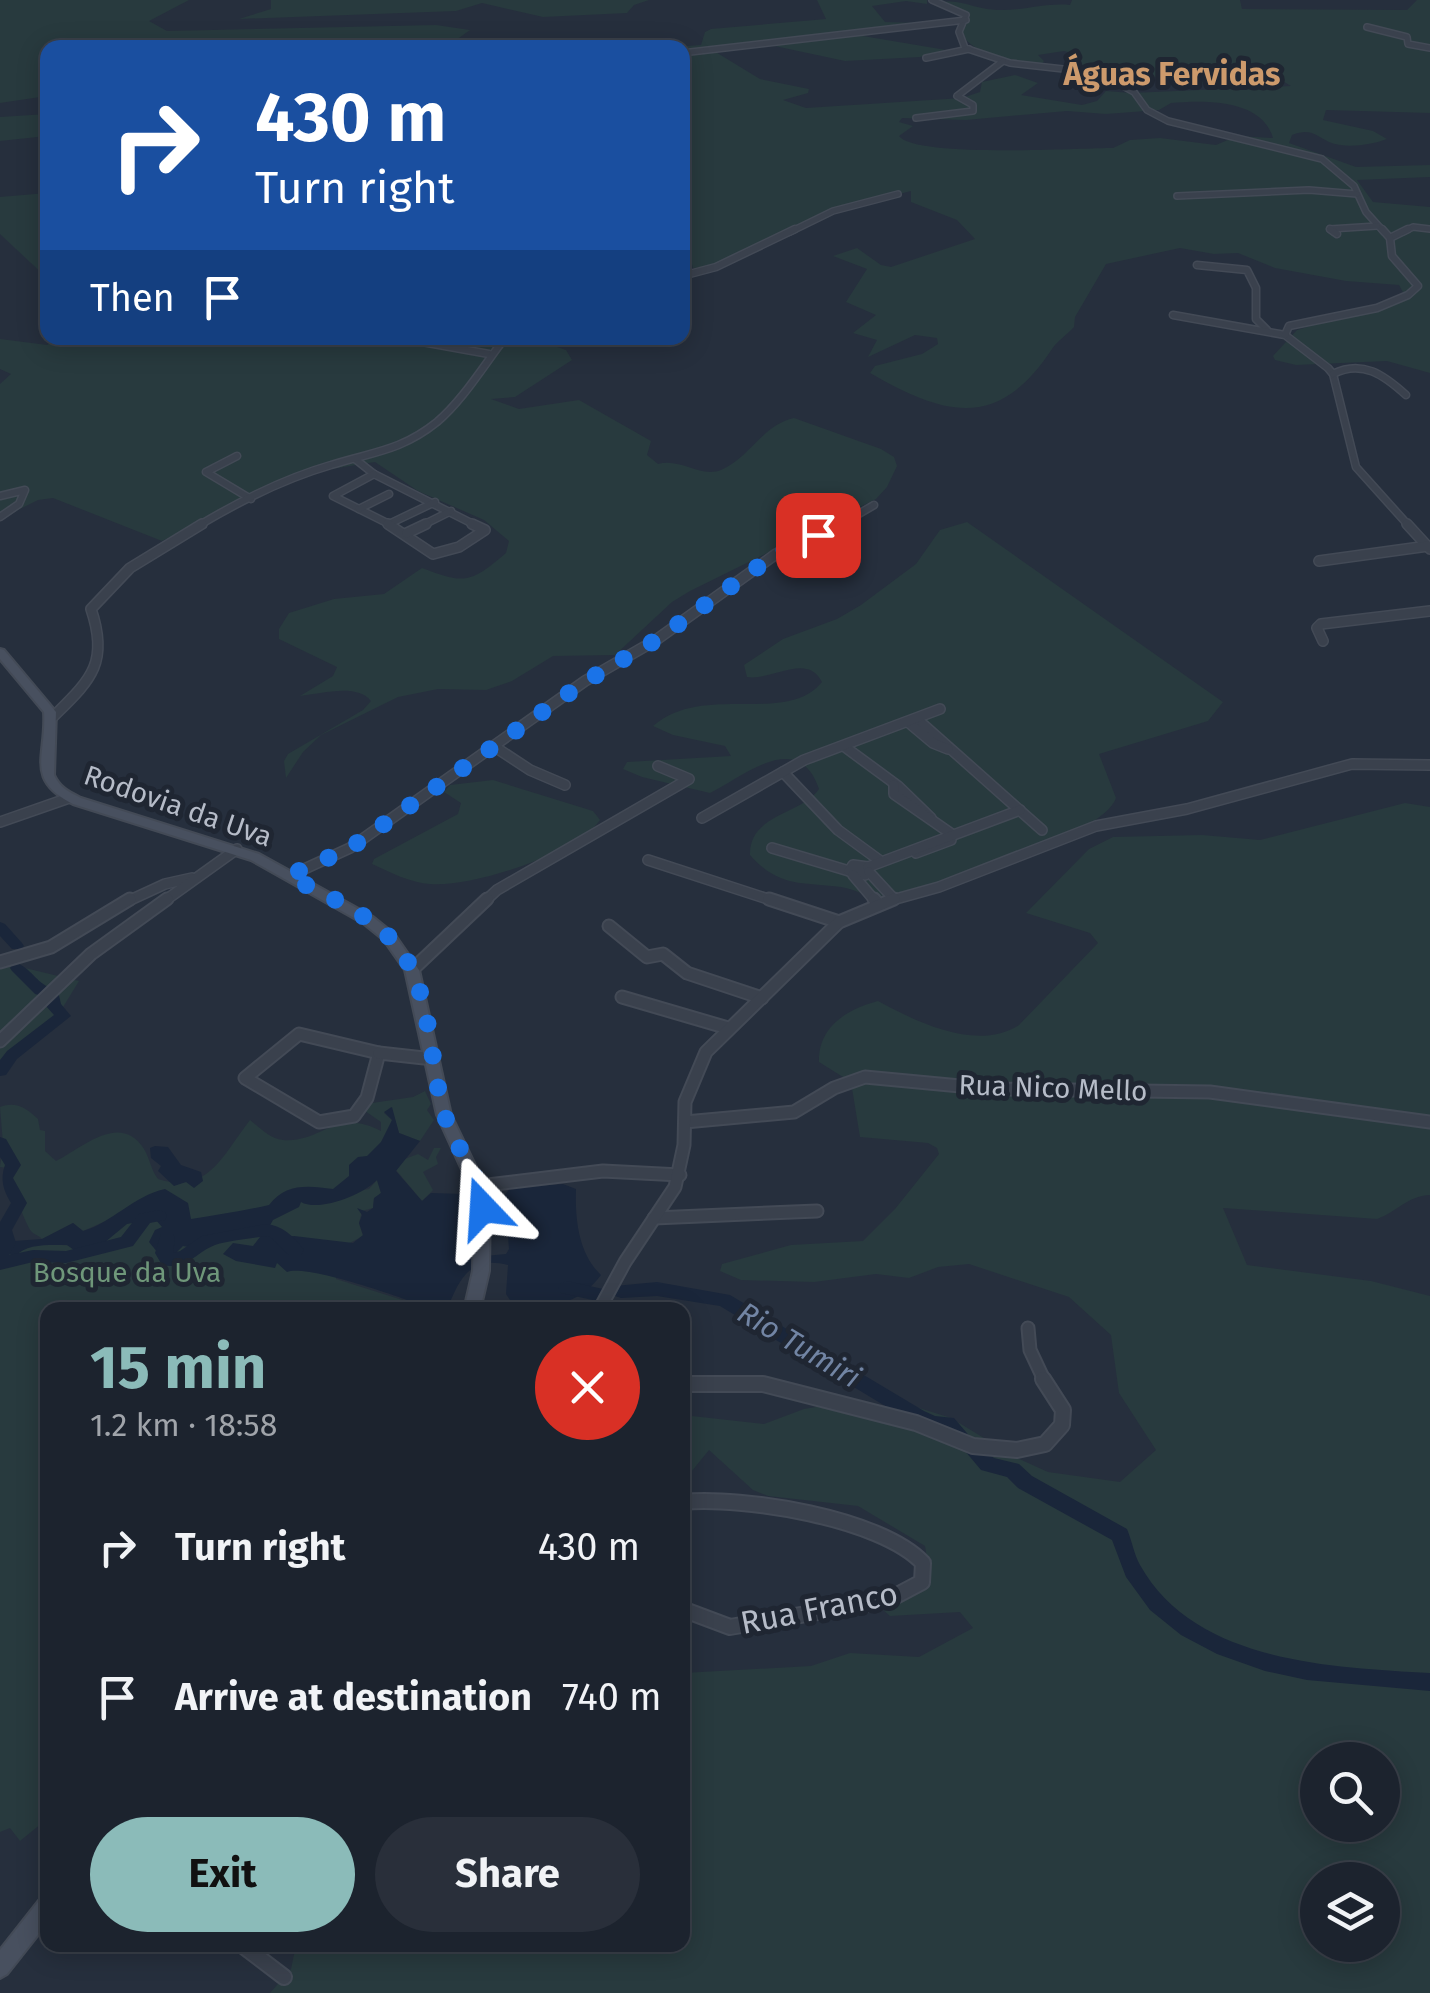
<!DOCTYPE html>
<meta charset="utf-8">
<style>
body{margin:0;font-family:"Fira Sans",sans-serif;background:#292f3a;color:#f1f3f6;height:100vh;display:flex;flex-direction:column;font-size:38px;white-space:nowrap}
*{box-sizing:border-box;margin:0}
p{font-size:32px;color:#a0a4aa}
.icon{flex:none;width:55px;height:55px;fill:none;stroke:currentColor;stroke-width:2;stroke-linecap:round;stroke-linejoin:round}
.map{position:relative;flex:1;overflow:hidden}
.drawer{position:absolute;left:40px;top:1302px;width:650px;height:650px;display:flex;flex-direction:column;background:#1c232e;border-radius:20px;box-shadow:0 5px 25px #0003,0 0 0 2px #3a404a}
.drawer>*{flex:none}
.banner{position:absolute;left:40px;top:40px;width:650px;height:305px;border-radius:20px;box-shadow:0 5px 25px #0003,0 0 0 2px #3a404a;background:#1a4fa0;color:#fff;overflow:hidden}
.fabs{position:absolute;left:1300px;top:1742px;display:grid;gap:20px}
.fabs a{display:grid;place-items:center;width:100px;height:100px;border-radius:50%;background:#1c232e;box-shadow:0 5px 25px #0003,0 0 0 2px #3a404a;font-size:50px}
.pin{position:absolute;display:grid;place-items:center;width:85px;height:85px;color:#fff;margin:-42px;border-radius:20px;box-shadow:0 5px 15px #0006}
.me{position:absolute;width:110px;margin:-55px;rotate:340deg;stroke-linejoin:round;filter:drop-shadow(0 0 8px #0008)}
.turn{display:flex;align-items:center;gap:35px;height:210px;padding:0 50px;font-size:45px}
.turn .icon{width:130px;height:130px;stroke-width:2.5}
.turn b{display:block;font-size:70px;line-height:85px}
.then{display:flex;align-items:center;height:95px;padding:0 50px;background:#0003;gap:20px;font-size:38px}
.round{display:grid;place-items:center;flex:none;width:105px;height:105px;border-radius:52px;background:#292f3a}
.summary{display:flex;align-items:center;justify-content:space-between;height:170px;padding:0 50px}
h1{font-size:60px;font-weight:700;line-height:75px;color:#8bbbb9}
.action{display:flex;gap:20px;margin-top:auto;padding:20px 50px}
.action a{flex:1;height:115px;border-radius:60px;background:#8bbbb9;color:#111;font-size:40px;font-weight:700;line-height:115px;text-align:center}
.action a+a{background:#292f3a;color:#f1f3f6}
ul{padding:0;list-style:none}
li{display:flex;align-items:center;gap:30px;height:150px;padding:0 50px}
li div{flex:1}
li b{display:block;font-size:38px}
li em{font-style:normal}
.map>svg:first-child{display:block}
.green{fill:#283a3e;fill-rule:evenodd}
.water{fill:#1a263a}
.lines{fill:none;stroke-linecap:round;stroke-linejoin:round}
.river{fill:#1a263a;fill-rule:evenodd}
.street-far4-casing{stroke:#434a56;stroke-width:8}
.street-far3-casing{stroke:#434a56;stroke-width:9}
.street-far2-casing{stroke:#434a56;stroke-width:12}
.street-far1-casing{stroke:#434a56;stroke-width:15}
.street-casing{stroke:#434a56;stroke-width:18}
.secondary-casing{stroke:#434a56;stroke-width:4}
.street-far4{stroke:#3a414d;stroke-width:5}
.street-far3{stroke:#3a414d;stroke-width:6}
.street-far2{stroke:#3a414d;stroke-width:9}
.street-far1{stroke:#3a414d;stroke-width:11}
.street{stroke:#3a414d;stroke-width:14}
.secondary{fill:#48505f;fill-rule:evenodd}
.route{stroke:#1a73e8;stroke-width:18;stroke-dasharray:0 32.4}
.labels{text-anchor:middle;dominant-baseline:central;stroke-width:10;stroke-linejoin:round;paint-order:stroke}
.street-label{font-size:28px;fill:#b6bcc8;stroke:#1f2632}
.park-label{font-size:28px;fill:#6f977a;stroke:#1f2632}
.water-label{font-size:30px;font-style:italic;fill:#7285a4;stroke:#1f2632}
.far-district-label{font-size:32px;font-weight:bold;fill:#cd9a6c;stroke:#1f2632}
.near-street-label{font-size:32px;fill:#b6bcc8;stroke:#1f2632}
</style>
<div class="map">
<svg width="1430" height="1993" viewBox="0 0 1430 1993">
<rect width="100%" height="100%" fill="#262f3d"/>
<!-- green -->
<g class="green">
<polygon points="0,0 189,0 149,21 167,31 436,25 470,30 445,48 48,48 47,96 0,103"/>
<polygon points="271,0 649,0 634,5 627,13 543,17 482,3 456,11 239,19 271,9"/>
<path d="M817 0H927V4L906 1 872 6 885 22 918 23 857 35 946 50 920 57 845 61 770 45 714 51 760 79 809 89 808 93 783 100 806 108 962 98 980 92 982 82 1015 75 1038 83 1021 95 1082 105 1097 101 1106 91 1131 93 1291 86 1276 77 1195 84 1173 83 1142 73 1088 68 1083 66 1078 55 1064 51 1038 55 1044 61 1041 65C1014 63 969 55 958 28L966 18 943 2C958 0 967 5 982 8 1013 15 1041 2 1070 5L1072 0H1240L1242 9 1407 10 1417 0H1430V113L1326 110 1323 120 1373 131 1387 139C1371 145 1345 149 1329 142 1314 135 1311 128 1292 135L1289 143 1356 167 1430 165V177L1357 180 1373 202 1430 207V373L1387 361 1296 365 1275 360 1273 356 1297 330 1387 304 1404 294 1399 285 1346 281 1275 268 1238 253 1214 254 1180 248 1106 264 1075 317 1074 327C1067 335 1058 340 1052 349 998 431 945 416 870 373L875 366 922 354 938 344 937 338 915 335 868 357 877 340 853 333 876 315 846 302 867 269 833 256 857 248 881 265 891 267 975 239 957 220 911 202V191L830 212 711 267 693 268 683 232 682 48H659L701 45 705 32 711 29 826 19ZM1171 103C1205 100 1262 99 1273 138L1237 136 1216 145 1160 138 1130 140 1113 148C1078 148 915 158 899 136L913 126 899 122 902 118 966 120 1067 111 1106 114 1159 110Z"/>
<polygon points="47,114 47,136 0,141 0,117"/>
<polygon points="47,193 48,193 47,278 0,234 0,197"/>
<path d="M57 338H531L566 350 572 360 515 397 491 399 519 409 579 400 651 441 647 455 658 464C681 458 700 478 721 470 750 458 762 425 794 418L881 449 894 457 897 466 887 487 876 499 690 591 672 602 615 655 553 656 512 681 486 690 438 689 398 697 321 735 303 752 286 778 284 761 288 754 363 710 371 701C357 683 321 694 300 696L333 676 337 667 279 639V629L289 613 334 599 384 594 422 568C464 584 470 584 506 553L509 541 484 520 418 491 375 462 325 470 273 488 162 541 53 498 38 500 0 519V384L11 374 0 369V339L47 345Z"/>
<path d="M967 522 1223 702 1208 721 1099 754 1116 798C1103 837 921 898 878 897 865 896 854 889 841 887 802 882 779 888 750 855 749 814 801 815 819 789 798 727 742 778 710 793L642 777 623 769 627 762 731 756 725 746 673 735 653 726C704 682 786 726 822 682 807 652 772 681 747 677L744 665 783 639 837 619 861 605 916 564 940 530Z"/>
<path d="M493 780 593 811 600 820C577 854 470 888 430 884 411 883 389 872 372 864L374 859 458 814 461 803 444 792 450 785Z"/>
<path d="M1405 803 1430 807V1195C1407 1196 1397 1212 1377 1219L1223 1208 1247 1265 1371 1281 1430 1296V1993H270L291 1969 296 1945H682L683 1673 811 1666 850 1653 919 1657 973 1628 960 1612 890 1616 882 1609 930 1576 925 1546 858 1506 768 1496 753 1490 709 1450 683 1482V1415L764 1424 804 1409 828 1405 916 1407 951 1418 1015 1457 1048 1472 1120 1482 1156 1450 1119 1393 1111 1335 1069 1297 969 1264 938 1267 909 1278 876 1274 814 1282 741 1280 720 1271 722 1264 791 1245 863 1241 895 1209 939 1154 937 1148 928 1143 860 1137 851 1082 819 1062C818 1026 848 1009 878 1001 917 1022 977 1052 1019 1025L1098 943 1090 933 1026 913 1089 849 1113 837 1202 835 1260 840ZM1318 1760H1382V1825H1318ZM1318 1880H1382V1945H1318Z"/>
<polygon points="0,962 79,981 60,1012 17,1046 0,1070"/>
<path d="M425 1091 431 1104 427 1110 434 1120 420 1141 399 1133 391 1107 384 1113 392 1120 388 1135 367 1157 359 1191 369 1189 377 1180 381 1193 374 1199 373 1208 362 1211 359 1223 363 1236 346 1245 336 1279 434 1310H48L47 1819 20 1841 10 1828 0 1832V1252L16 1255C36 1232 73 1254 100 1242L106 1221 83 1231 73 1223 42 1239C39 1235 34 1235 31 1231 25 1223 13 1189 11 1180L6 1179 8 1168 0 1167 3 1144 0 1107C16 1101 26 1108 38 1119L40 1130 45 1131V1151L56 1161C81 1149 120 1111 144 1149 150 1159 151 1170 158 1179 208 1195 222 1156 250 1120 260 1128 270 1139 283 1140 322 1143 336 1107 381 1131V1122L365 1111 372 1103 413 1097Z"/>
<polygon points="434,1148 441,1148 436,1157 438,1164 423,1172 433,1190 422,1201 396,1170 402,1160 418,1154 428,1160"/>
</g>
<!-- water -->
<g class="water">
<path d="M392 1107 399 1133 420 1141 396 1171 422 1201 431 1193 463 1194 468 1252 474 1257 506 1254 509 1249 505 1195 510 1188 563 1184 576 1189C575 1218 578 1253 601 1275 577 1307 549 1308 512 1303L506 1294 508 1265C470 1255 459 1279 447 1310H434C409 1300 308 1264 287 1272L277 1263 275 1268 236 1261 223 1254 233 1243 253 1246 263 1233 269 1232 275 1238 294 1236 353 1243 363 1235 359 1223 362 1215 357 1208 367 1212 373 1208 374 1198 381 1193 377 1180C361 1196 318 1212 301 1202L299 1207 273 1220 268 1229 214 1234 199 1249 183 1246 174 1255 158 1253 149 1242 155 1230 162 1227 155 1219 127 1224 104 1243 78 1253 67 1245C51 1245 26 1243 16 1256L0 1252V1242L42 1239 73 1223 83 1231C112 1223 133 1196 165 1189L188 1203 191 1219C216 1215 242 1211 269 1205 285 1184 306 1185 333 1189L349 1176V1165L358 1157 367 1156 381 1142 392 1120 384 1112Z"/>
<polygon points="155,1146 168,1147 181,1165 201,1172 203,1181 194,1188 186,1182 174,1186 158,1171 161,1166 151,1158 150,1148"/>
</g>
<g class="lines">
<!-- river -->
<g class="river">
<polygon points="0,922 5,924 22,943 24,946 22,949 12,949 0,936"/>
<path d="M17 963C35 971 35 984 58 991L61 1004 71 1016 17 1059 6 1075 0 1076V1060L7 1051 54 1015 45 1005V997L35 994 12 971 10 968 12 965Z"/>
<path d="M0 1137 6 1139 21 1165 13 1178 27 1203 12 1230 16 1243 9 1255 33 1250 66 1251 121 1237 139 1214 159 1210 165 1212 167 1216 165 1220 150 1223 133 1246 66 1263 33 1262 0 1270V1222L11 1203C3 1190 0 1179 5 1165L0 1157Z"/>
<path d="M265 1224C282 1225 294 1236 304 1250L301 1255H289L270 1237 265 1236C249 1239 230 1240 215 1245 194 1253 189 1270 162 1265L155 1253 161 1234H173L175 1238 173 1253 180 1251 202 1236Z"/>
<polygon points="567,1281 603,1289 606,1294 603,1299 597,1301 561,1293 558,1288 561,1283"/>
<path d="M657 1282 730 1295 924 1411 935 1416 954 1418 972 1439 970 1444C957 1449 951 1439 943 1430H933L910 1421 720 1306 657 1296 621 1298 615 1296 612 1291 615 1286Z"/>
<path d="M974 1443 981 1446 994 1458 1019 1464 1032 1476 1127 1529C1132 1541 1134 1554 1140 1565 1195 1663 1331 1667 1430 1673V1691L1307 1680 1265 1671 1217 1654 1181 1635 1150 1610 1126 1577 1112 1540 1018 1488 1007 1477 981 1470 965 1451 967 1446Z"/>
</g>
<defs>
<g id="street-far4">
<polyline points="932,0 966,15 959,32 965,48 1010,63 1099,73 1134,92 1147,110 1168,121 1322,159 1354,186 1366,212 1384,232"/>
<polyline points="1367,27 1407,37 1408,44 1430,48"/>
<polyline points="682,53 966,20"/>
<polyline points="926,58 969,49"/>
<polyline points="916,118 973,111 973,105 957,96 1003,61"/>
<polyline points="1177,196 1309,190 1357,194"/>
<polyline points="790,232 833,211 898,194"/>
<polyline points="1334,232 1330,229 1377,226"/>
<polyline points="1403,232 1413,227 1430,229"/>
</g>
<g id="street-far3">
<polyline points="1330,229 1337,234"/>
<polyline points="1390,238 1408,229"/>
<polyline points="1197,265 1247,270 1256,288 1256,319 1267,330"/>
<polyline points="682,276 716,267 795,229"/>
<polyline points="1173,315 1285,335 1328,368 1333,374 1356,467 1409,526"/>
<polyline points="1285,335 1289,326 1377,308 1408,295 1418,286 1392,256 1390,238 1382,229"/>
<polyline points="400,338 489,354"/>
<path d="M1333 374C1362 359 1384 375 1406 395"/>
<polyline points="237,456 206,472 251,499"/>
<polyline points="355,459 374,474"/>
<polyline points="374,474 477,526"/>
<polyline points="374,474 333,496 393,526"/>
<polyline points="0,496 25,490 19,504 0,517"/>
<polyline points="359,509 389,494"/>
<polyline points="389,524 435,502"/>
<path d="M198 526C238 502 286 478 331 465 372 452 401 451 437 422 463 400 484 365 505 338"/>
<polyline points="421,526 451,511"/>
<polyline points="838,526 874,505"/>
</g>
<g id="street-far2">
<polyline points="388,524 433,554 459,547 485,530 472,524"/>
<polyline points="1407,524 1430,549"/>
<polyline points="407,533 426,524"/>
<polyline points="1319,561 1428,546"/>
<polyline points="1323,641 1317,628 1321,624 1430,611"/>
<path d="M51 719C89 681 110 665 91 609L130 568 202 524"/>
<polyline points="917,719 1042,830"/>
<polyline points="908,722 933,743 948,749"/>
<polyline points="495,747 530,770 565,785"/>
<polyline points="845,747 898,786 931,818"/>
<polyline points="783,772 838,830 879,860"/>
<polyline points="894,785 894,794 953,835"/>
<polyline points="702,818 804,760 940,709"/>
<polyline points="0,822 69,798"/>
<polyline points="772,848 849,871"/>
<polyline points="916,853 951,840"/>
<polyline points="648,860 777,902"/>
<polygon points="853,865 868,867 865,875 849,871"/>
<polyline points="868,867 1020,810"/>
<polyline points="869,872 894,899"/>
<polyline points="853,875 876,902"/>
<polyline points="289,876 350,848 585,681 656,640 776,554 843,524"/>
<polyline points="126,902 165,884 192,878"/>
<polyline points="163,902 237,849"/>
<polyline points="484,902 497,890 689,779 658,766"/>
<polyline points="885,902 939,887 1096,826 1187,809 1352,764 1430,765"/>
</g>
<g id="street-far1">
<polyline points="769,899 839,922"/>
<polyline points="874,899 878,904"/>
<polyline points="609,926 647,957 663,954 687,973 762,998"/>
<polyline points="0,962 51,947 130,899"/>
<polyline points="412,970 487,899"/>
<polyline points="622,997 728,1028"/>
<polygon points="299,1034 379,1053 367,1098 354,1116 319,1122 245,1078"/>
<polyline points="0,1041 91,954 167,899"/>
<polyline points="379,1053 433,1059"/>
<polyline points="685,1122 794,1112 834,1088 865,1077 992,1089 1210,1092 1430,1122"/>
<polyline points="479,1186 603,1171 680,1175"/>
<polyline points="654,1218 817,1211"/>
<polyline points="599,1310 625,1262 675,1187 684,1145 685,1102 706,1052 839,922 894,899"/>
<polyline points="1028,1328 1030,1350 1045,1382"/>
</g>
<g id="street">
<polyline points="682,1384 763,1384 916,1423 973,1446 1017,1450 1045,1444 1062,1425 1063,1410 1043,1379"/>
<path d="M682 1502C743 1496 881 1518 923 1563L922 1582 888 1600 730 1627 682 1609"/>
<polyline points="242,1945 284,1977"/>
</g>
<g id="secondary">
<path d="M0 649 4 650 56 712 54 775C60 788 69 792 81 798L259 854 373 917 394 934 419 970 451 1115 490 1196 489 1271 480 1310H464L473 1271 474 1196 437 1115 405 970 384 940 363 923 251 860 73 804C24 779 47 756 44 712L0 659Z"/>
<polygon points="48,1895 48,1922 7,1974 0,1978 0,1950 41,1898"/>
</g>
</defs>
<!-- street-far4 casing -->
<use href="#street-far4" class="street-far4-casing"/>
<!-- street-far3 casing -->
<use href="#street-far3" class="street-far3-casing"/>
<!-- street-far2 casing -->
<use href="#street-far2" class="street-far2-casing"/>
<!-- street-far1 casing -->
<use href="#street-far1" class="street-far1-casing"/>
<!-- street casing -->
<use href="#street" class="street-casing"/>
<!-- secondary casing -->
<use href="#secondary" class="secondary-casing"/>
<!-- street-far4 -->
<use href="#street-far4" class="street-far4"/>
<!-- street-far3 -->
<use href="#street-far3" class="street-far3"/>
<!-- street-far2 -->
<use href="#street-far2" class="street-far2"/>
<!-- street-far1 -->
<use href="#street-far1" class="street-far1"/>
<!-- street -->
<use href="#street" class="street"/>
<!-- secondary -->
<use href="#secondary" class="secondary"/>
</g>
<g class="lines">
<!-- route -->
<path class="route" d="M483 1208C481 1174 455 1148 445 1116 427 1059 434 978 387 935 360 909 321 893 288 876L350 848 586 681 656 640 776 554 818 535"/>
</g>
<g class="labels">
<!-- street labels -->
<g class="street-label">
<text transform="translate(178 806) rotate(19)">Rodovia da Uva</text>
<text transform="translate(1053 1088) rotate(2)">Rua Nico Mello</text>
</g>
<!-- park labels -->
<g class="park-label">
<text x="127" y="1272">Bosque da Uva</text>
</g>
<!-- water labels -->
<g class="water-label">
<text transform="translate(799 1345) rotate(31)">Rio Tumiri</text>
</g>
<!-- far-district labels -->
<g class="far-district-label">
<text x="1172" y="74">Águas Fervidas</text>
</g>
<!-- near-street labels -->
<g class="near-street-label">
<text transform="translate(819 1608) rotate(-11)">Rua Franco</text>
</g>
</g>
</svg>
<div class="fabs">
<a><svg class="icon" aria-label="search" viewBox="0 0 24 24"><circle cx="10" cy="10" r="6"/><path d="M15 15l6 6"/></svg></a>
<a><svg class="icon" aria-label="layers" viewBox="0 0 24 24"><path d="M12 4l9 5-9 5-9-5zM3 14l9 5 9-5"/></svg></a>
</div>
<div class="pin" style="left:818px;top:535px;background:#d93025"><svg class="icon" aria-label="arrive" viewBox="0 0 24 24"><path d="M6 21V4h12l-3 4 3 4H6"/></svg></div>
<svg class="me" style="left:483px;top:1208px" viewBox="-20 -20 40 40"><path d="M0-17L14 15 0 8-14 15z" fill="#1a73e8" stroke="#fff" stroke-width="4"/></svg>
<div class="banner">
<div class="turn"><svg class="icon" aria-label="right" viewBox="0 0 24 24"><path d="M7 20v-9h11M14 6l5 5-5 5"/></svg><div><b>430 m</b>Turn right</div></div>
<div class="then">Then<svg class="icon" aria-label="arrive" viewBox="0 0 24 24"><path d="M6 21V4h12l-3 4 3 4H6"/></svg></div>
</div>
<section class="drawer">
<div class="summary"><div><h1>15 min</h1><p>1.2 km · 18:58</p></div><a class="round" style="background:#d93025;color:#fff"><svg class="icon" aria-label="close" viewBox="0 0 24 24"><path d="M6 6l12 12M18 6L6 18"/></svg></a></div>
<ul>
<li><svg class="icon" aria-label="right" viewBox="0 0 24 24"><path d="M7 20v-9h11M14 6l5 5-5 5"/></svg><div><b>Turn right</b></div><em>430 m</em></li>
<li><svg class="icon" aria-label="arrive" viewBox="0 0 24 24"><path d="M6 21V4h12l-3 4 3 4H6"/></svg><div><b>Arrive at destination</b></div><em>740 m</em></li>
</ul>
<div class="action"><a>Exit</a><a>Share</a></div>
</section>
</div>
